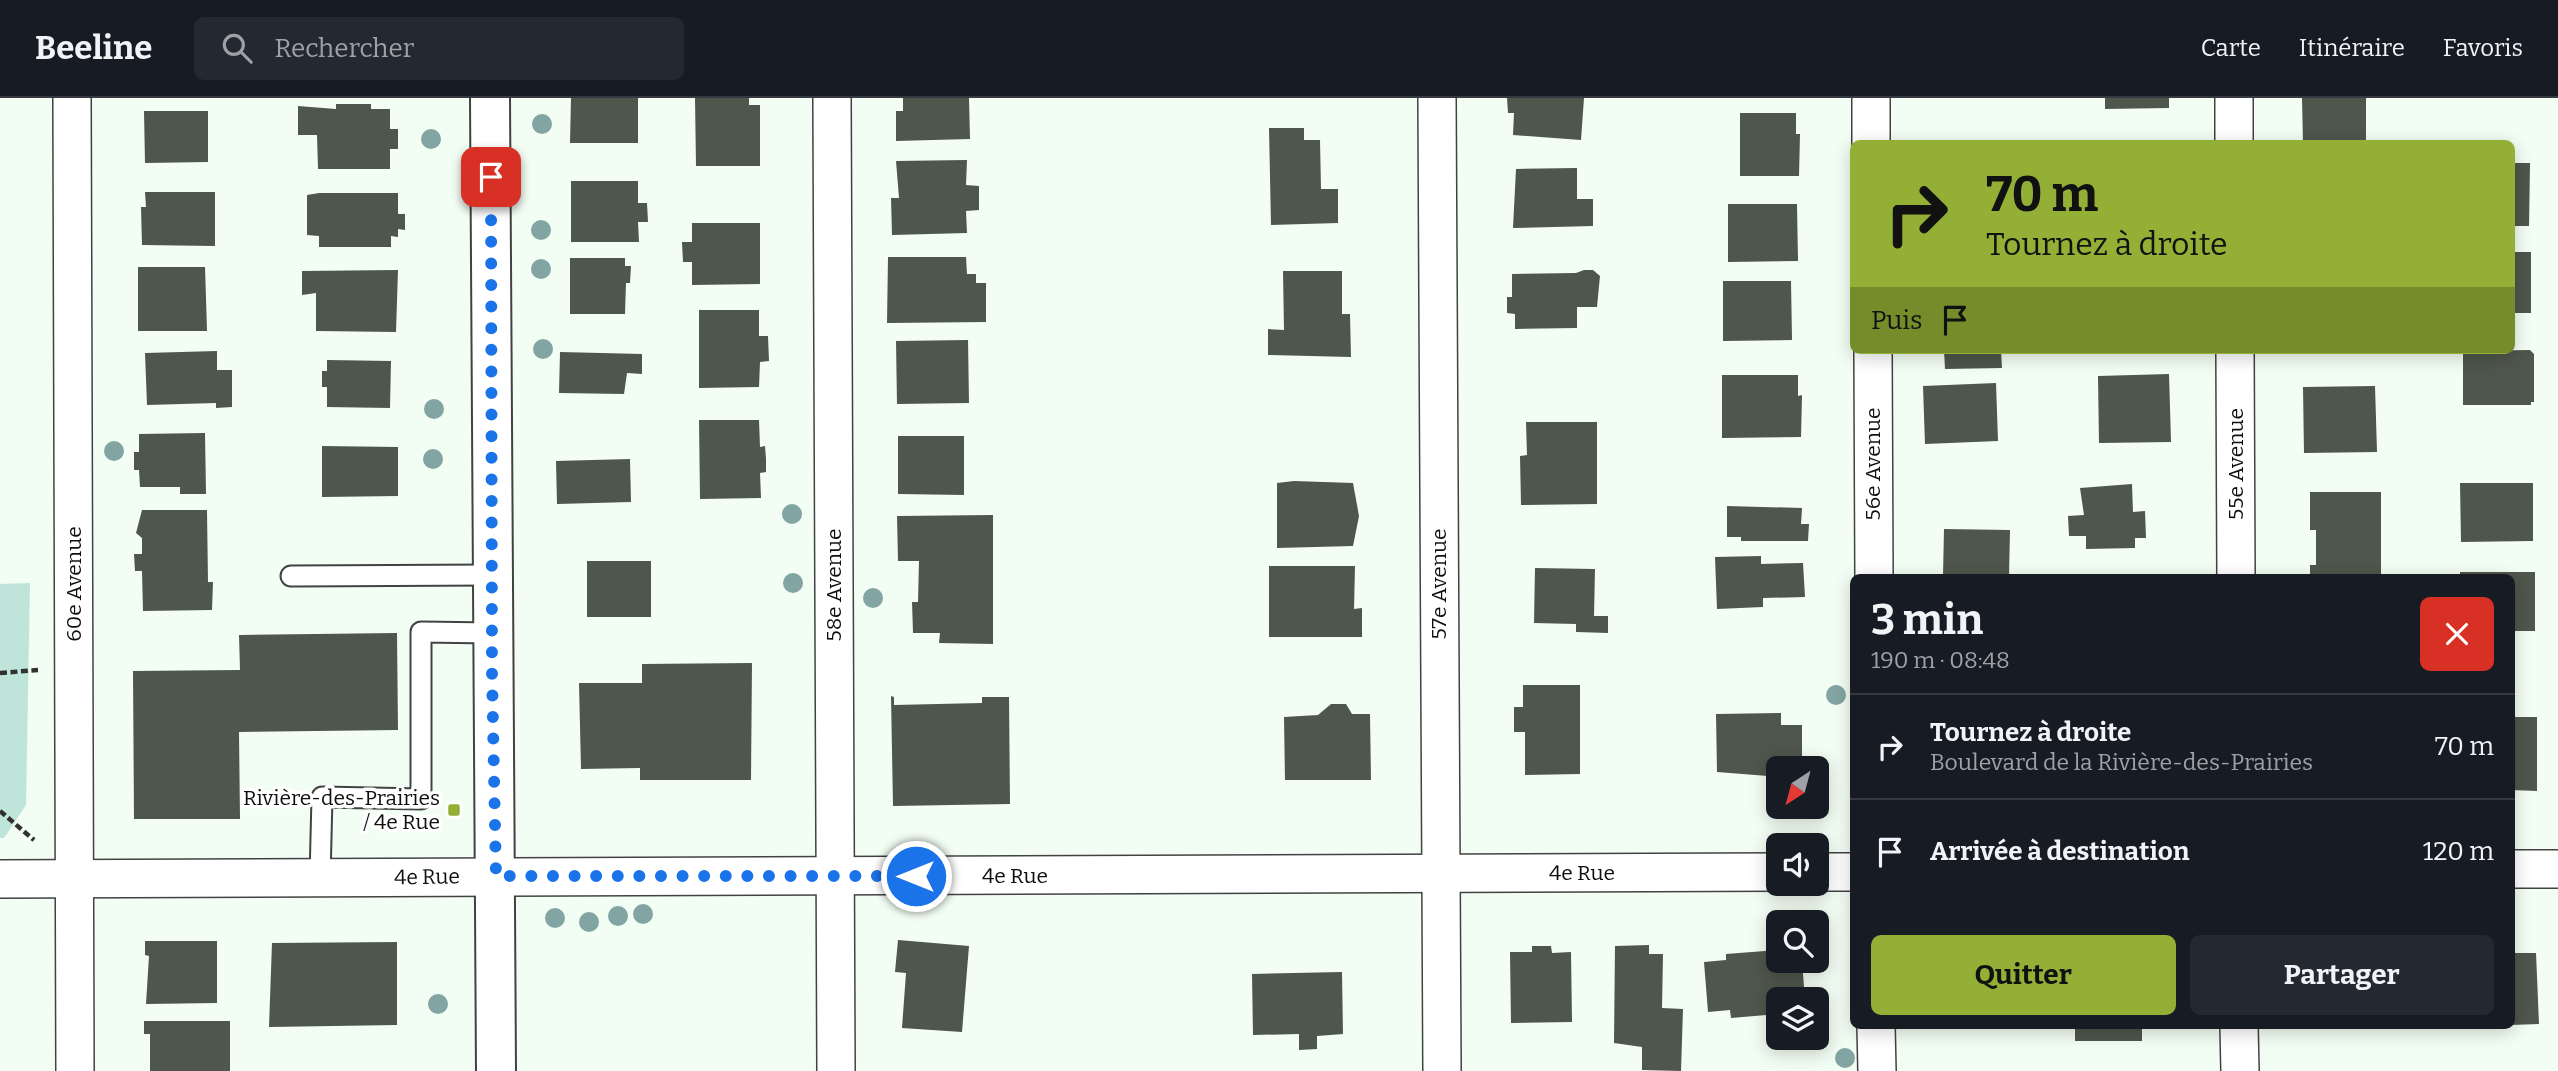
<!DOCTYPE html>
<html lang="fr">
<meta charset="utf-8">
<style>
body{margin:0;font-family:Bitter,serif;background:#242831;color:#f1f3f6;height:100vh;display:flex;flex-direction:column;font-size:26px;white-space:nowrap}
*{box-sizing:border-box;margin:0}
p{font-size:23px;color:#9ea1a6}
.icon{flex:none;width:38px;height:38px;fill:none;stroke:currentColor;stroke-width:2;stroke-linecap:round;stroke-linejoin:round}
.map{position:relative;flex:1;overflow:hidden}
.side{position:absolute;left:1850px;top:476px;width:665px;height:455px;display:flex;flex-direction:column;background:#171b24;border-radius:10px;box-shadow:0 4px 18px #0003}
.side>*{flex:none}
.banner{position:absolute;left:1850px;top:42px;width:665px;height:214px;border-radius:10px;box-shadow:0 4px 18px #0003;background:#93af36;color:#111;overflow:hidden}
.needle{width:46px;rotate:216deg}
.fabs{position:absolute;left:1766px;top:658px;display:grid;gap:14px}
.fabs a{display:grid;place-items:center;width:63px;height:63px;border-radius:10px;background:#171b24;box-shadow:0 4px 18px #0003;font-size:35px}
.pin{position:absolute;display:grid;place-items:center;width:60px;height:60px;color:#fff;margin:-30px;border-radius:14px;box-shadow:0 4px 10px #0006}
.me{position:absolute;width:77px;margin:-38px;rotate:270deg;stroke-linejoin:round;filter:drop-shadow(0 0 5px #0008)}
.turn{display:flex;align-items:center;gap:24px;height:147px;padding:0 21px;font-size:32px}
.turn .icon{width:91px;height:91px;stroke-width:2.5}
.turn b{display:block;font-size:49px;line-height:60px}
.then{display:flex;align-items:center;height:66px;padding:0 21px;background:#0003;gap:14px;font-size:26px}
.round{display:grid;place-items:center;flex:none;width:74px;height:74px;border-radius:10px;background:#242831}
.overview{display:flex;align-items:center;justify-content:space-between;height:119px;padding:0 21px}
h1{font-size:42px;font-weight:700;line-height:52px}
.cta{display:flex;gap:14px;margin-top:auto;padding:14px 21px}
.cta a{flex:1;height:80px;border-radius:10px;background:#93af36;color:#111;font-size:28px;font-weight:700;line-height:80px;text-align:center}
.cta a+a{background:#242831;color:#f1f3f6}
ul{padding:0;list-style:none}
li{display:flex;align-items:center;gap:21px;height:105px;padding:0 21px;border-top:2px solid #363941}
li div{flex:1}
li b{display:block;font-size:26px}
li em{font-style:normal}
header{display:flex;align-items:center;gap:42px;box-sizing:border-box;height:98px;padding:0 35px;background:#171b24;border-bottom:2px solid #363941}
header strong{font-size:33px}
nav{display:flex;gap:38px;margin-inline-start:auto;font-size:24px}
.search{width:490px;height:63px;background:#242831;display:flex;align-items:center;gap:18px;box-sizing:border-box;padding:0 24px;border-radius:10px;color:#9ea1a6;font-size:26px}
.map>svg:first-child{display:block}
.green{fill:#bfe5db}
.building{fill:#4f564c}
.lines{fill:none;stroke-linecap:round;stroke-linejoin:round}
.service-casing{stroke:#424242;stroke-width:23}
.minor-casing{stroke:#424242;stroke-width:40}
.tertiary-casing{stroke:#424242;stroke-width:42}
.path{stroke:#313131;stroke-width:4.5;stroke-dasharray:7 3.5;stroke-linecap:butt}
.service{stroke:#fff;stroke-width:19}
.minor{stroke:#fff;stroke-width:37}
.tertiary{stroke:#fff;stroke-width:38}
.tree{fill:#82a4a2}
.route{stroke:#1a73e8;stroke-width:12;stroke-dasharray:0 21.6}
.poi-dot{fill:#93af36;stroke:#fff;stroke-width:2.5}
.labels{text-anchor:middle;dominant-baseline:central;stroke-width:7;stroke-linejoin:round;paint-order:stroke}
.street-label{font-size:21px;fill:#0f0f0f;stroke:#fff}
.poi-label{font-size:21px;fill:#0f0f0f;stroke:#fff;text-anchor:end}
</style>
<header>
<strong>Beeline</strong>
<div class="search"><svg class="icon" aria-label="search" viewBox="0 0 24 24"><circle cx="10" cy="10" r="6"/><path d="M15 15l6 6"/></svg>Rechercher</div>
<nav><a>Carte</a><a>Itinéraire</a><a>Favoris</a></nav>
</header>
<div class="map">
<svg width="2558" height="973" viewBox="0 0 2558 973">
<rect width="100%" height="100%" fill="#f2fdf3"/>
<!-- green -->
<polygon class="green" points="30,485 26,707 4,740 0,740 0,486"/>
<!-- building -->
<g class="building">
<polygon points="571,0 638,0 638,45 570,45"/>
<polygon points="695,0 749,0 749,7 760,7 760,68 696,68"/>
<polygon points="903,0 969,0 970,41 896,43 896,13 903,13"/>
<polygon points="1507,0 1584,0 1581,42 1513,37 1514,15 1508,15"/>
<polygon points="2105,0 2169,0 2169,10 2105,11"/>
<polygon points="2302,0 2366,0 2366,46 2303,46"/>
<polygon points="336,6 371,6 371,11 390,11 390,31 398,31 398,51 390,51 390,71 318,71 317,37 298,37 298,8 336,11"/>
<polygon points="144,13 208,13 208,64 145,65"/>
<polygon points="1740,15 1796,15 1796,36 1800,36 1799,78 1740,78"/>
<polygon points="1269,30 1304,30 1304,42 1320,42 1321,91 1338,91 1338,125 1271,127"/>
<polygon points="967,62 966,87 979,88 979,112 966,113 967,135 892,137 891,100 899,100 896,63"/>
<polygon points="2511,65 2530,65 2529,128 2511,128"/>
<polygon points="1577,70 1577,101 1593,101 1593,128 1513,130 1516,71"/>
<polygon points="571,83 638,83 638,105 647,105 648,124 638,124 639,144 571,144"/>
<polygon points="145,94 215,94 215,148 142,147 141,109 146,109"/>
<polygon points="319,95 398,95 398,116 405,116 405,132 398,131 398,139 391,138 391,149 319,149 319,138 307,137 307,97"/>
<polygon points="1728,106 1797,106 1798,163 1728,164"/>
<polygon points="692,125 760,125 760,186 692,187 692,164 683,164 682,144 692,144"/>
<rect x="2511" y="154" width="20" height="61"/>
<polygon points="888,159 966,159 967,176 976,176 976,185 986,185 986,224 887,225"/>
<polygon points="570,160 625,160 625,168 631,168 630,185 626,185 625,216 570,216"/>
<polygon points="138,169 205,169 207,233 138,233"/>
<polygon points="398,172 396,234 316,233 316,195 302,197 302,173"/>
<polygon points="1584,172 1593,172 1600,178 1599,188 1597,209 1577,209 1577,230 1515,231 1515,216 1507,215 1507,199 1512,199 1512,176 1576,175"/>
<polygon points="1283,173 1342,173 1342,216 1350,216 1351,259 1268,257 1268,231 1284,232"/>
<polygon points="1723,183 1791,183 1792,242 1723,243"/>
<polygon points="699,212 759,212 759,238 768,238 769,263 760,264 759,289 699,290"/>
<polygon points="968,242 969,305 897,306 896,243"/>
<polygon points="1944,252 2001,252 2002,270 1945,271"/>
<polygon points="2530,252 2534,256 2534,304 2531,304 2531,307 2463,307 2463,253"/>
<polygon points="217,253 217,272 232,272 232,309 216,310 216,305 147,307 145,255"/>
<polygon points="560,254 642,256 642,276 627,275 624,296 559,295"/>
<polygon points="327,262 391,263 390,310 327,309 327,289 322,289 322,273 327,273"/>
<polygon points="2169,276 2171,344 2099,345 2098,278"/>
<polygon points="1722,277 1798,277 1798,298 1802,297 1801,339 1722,340"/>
<polygon points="1996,285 1998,343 1925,346 1923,288"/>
<polygon points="2375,288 2377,354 2304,355 2303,289"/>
<polygon points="699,322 759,322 760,349 765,348 766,361 766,374 760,375 761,400 700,401"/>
<polygon points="1526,324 1597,324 1597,406 1521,407 1520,358 1527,357"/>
<polygon points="205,335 206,396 180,396 180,389 140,389 139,372 134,372 134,354 139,354 139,336"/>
<polygon points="898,338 964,338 964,397 898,396"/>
<polygon points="322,348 398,349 398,398 322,399"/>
<polygon points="630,361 631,404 557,406 556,363"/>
<polygon points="1294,383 1353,385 1359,418 1353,448 1277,450 1277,385"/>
<polygon points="2460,385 2533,385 2533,443 2461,444"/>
<polygon points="2132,386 2133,414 2145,413 2146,440 2135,440 2135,450 2086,451 2086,438 2069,438 2068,418 2084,417 2080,390"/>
<polygon points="2310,394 2381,394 2381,480 2310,480 2310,467 2316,467 2316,432 2310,432"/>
<polygon points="1727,408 1802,410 1801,426 1809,426 1808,443 1741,443 1741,439 1727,439"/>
<polygon points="142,412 207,412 208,484 213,484 212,512 143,513 142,473 135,473 134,456 142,456 142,440 136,435"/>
<polygon points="993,417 993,546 939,545 940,535 913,535 912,504 918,504 919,463 898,463 897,418"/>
<polygon points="1944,431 2010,432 2009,479 1943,478"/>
<polygon points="1761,458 1761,466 1803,465 1805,499 1763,500 1763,509 1717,511 1715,459"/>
<rect x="587" y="463" width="64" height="56"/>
<polygon points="1269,468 1355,468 1354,511 1362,510 1362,539 1269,539"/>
<polygon points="1535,470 1595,471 1594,518 1608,518 1608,535 1576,534 1576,526 1534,525"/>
<polygon points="2460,474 2535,474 2535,533 2511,533 2511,480 2460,480"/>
<polygon points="397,535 398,632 239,634 240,721 134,721 133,573 240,572 239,537"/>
<polygon points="752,565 751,682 640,682 640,670 581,671 579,585 642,585 642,566"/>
<polygon points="1523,587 1580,587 1580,676 1525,677 1525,634 1514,634 1514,609 1523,609"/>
<polygon points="891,598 894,599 894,607 982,605 982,599 1009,599 1010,706 893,708"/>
<polygon points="1331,606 1346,606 1352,616 1370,616 1371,682 1285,682 1284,619 1318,617"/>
<polygon points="1781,615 1781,627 1802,627 1802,670 1778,670 1778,687 1768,688 1768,678 1717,674 1716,616"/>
<polygon points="2511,619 2537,619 2537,693 2511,692"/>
<polygon points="898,842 969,848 962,934 902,930 906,875 895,874"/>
<polygon points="145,843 217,843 217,905 146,906 149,858 145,857"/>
<polygon points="397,844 397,927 269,929 272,845"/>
<polygon points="1649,847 1649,856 1663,856 1662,910 1683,911 1681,973 1642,972 1642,949 1614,945 1615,848"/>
<polygon points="1532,848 1551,848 1552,855 1571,854 1572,924 1511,925 1510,854 1532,854"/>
<polygon points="1778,852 1778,863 1802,863 1805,901 1778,901 1778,916 1731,920 1730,912 1708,914 1704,864 1726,862 1726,856"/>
<polygon points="2511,855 2536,855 2539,926 2511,927"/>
<polygon points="1342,874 1343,936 1317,938 1317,951 1299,952 1299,936 1253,937 1252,876"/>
<polygon points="144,923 230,923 230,973 150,973 150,936 144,936"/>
<rect x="2075" y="928" width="67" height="15"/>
<polygon points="2310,928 2371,928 2371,930 2310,931"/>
</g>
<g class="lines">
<defs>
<g id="service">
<polyline points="291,478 492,477"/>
<polyline points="320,780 322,699 421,701 421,534 492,535"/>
</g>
<g id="minor">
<polyline points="72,0 75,973"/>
<polyline points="832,0 836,973"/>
<polyline points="1437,0 1442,973"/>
<polyline points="1871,0 1871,46"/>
<polyline points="2234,0 2234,46"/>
<polyline points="1873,252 1874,480"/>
<polyline points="2235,252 2236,480"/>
<polyline points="2511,771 2558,771"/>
<polyline points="1816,774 1853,774"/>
<polyline points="0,781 1778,774"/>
<polyline points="1876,928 1877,973"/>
<polyline points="2239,928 2240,973"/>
</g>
<polyline id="tertiary" points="490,0 496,973"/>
</defs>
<!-- service casing -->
<use href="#service" class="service-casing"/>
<!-- minor casing -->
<use href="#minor" class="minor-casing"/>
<!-- tertiary casing -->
<use href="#tertiary" class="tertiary-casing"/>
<!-- path -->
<g class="path">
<polyline points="0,575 38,572"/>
<polyline points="0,713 34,742"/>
</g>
<!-- service -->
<use href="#service" class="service"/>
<!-- minor -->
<use href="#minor" class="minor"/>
<!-- tertiary -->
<use href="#tertiary" class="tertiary"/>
</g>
<!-- trees -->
<g class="tree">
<circle cx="542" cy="26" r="10"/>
<circle cx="431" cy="41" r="10"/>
<circle cx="541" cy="132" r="10"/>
<circle cx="541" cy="171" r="10"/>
<circle cx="543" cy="251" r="10"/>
<circle cx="434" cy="311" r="10"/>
<circle cx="114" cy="353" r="10"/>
<circle cx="433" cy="361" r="10"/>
<circle cx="792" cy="416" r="10"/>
<circle cx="793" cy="485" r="10"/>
<circle cx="873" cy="500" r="10"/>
<circle cx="1836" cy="597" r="10"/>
<circle cx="643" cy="816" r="10"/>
<circle cx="618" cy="818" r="10"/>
<circle cx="555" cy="820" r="10"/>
<circle cx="589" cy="824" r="10"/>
<circle cx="438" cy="906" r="10"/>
<circle cx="1845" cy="960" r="10"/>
</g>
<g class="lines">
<!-- route -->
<polyline class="route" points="491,79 492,576 496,778 916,778"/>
</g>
<!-- markers -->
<rect class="poi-dot" x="447" y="705" width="14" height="14" rx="3.5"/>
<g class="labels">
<!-- street labels -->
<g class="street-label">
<text transform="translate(1873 366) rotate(-90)">56e Avenue</text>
<text transform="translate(2236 366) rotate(-90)">55e Avenue</text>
<text transform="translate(74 486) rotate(-90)">60e Avenue</text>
<text transform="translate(1439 486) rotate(-90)">57e Avenue</text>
<text transform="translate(834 487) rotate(-90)">58e Avenue</text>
<text x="1582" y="775">4e Rue</text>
<text x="1015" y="778">4e Rue</text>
<text transform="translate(427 779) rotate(-1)">4e Rue</text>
</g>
<!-- poi labels -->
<g class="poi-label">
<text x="440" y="700">Rivière-des-Prairies<tspan x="440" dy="24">/ 4e Rue</tspan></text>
</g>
</g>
</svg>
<div class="fabs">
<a><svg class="needle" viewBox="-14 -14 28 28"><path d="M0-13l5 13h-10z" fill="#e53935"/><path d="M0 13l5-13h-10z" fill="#9ea1a6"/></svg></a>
<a><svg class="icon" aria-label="sound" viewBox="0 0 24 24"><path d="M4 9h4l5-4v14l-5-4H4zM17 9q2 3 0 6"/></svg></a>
<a><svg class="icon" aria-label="search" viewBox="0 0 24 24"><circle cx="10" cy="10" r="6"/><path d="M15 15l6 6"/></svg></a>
<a><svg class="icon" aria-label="layers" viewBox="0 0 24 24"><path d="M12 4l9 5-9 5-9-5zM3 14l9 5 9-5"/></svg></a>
</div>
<div class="pin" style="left:491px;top:79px;background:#d93025"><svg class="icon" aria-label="arrive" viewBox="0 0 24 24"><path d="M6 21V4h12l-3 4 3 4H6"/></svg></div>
<svg class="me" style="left:916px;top:778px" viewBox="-20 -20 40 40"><circle r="17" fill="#1a73e8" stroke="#fff" stroke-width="3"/><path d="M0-11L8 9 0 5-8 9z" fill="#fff"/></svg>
<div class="banner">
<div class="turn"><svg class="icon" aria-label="right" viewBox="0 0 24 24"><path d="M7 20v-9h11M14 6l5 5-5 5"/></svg><div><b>70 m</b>Tournez à droite</div></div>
<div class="then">Puis<svg class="icon" aria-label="arrive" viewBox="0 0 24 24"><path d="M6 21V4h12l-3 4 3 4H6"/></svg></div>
</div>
<section class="side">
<div class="overview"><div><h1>3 min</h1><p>190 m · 08:48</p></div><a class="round" style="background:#d93025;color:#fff"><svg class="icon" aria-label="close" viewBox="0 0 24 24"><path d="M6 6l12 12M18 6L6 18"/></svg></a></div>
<ul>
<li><svg class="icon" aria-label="right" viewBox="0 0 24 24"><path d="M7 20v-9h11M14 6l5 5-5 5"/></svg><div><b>Tournez à droite</b><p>Boulevard de la Rivière-des-Prairies</p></div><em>70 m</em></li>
<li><svg class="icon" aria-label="arrive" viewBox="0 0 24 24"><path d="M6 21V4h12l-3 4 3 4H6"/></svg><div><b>Arrivée à destination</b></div><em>120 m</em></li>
</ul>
<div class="cta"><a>Quitter</a><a>Partager</a></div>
</section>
</div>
